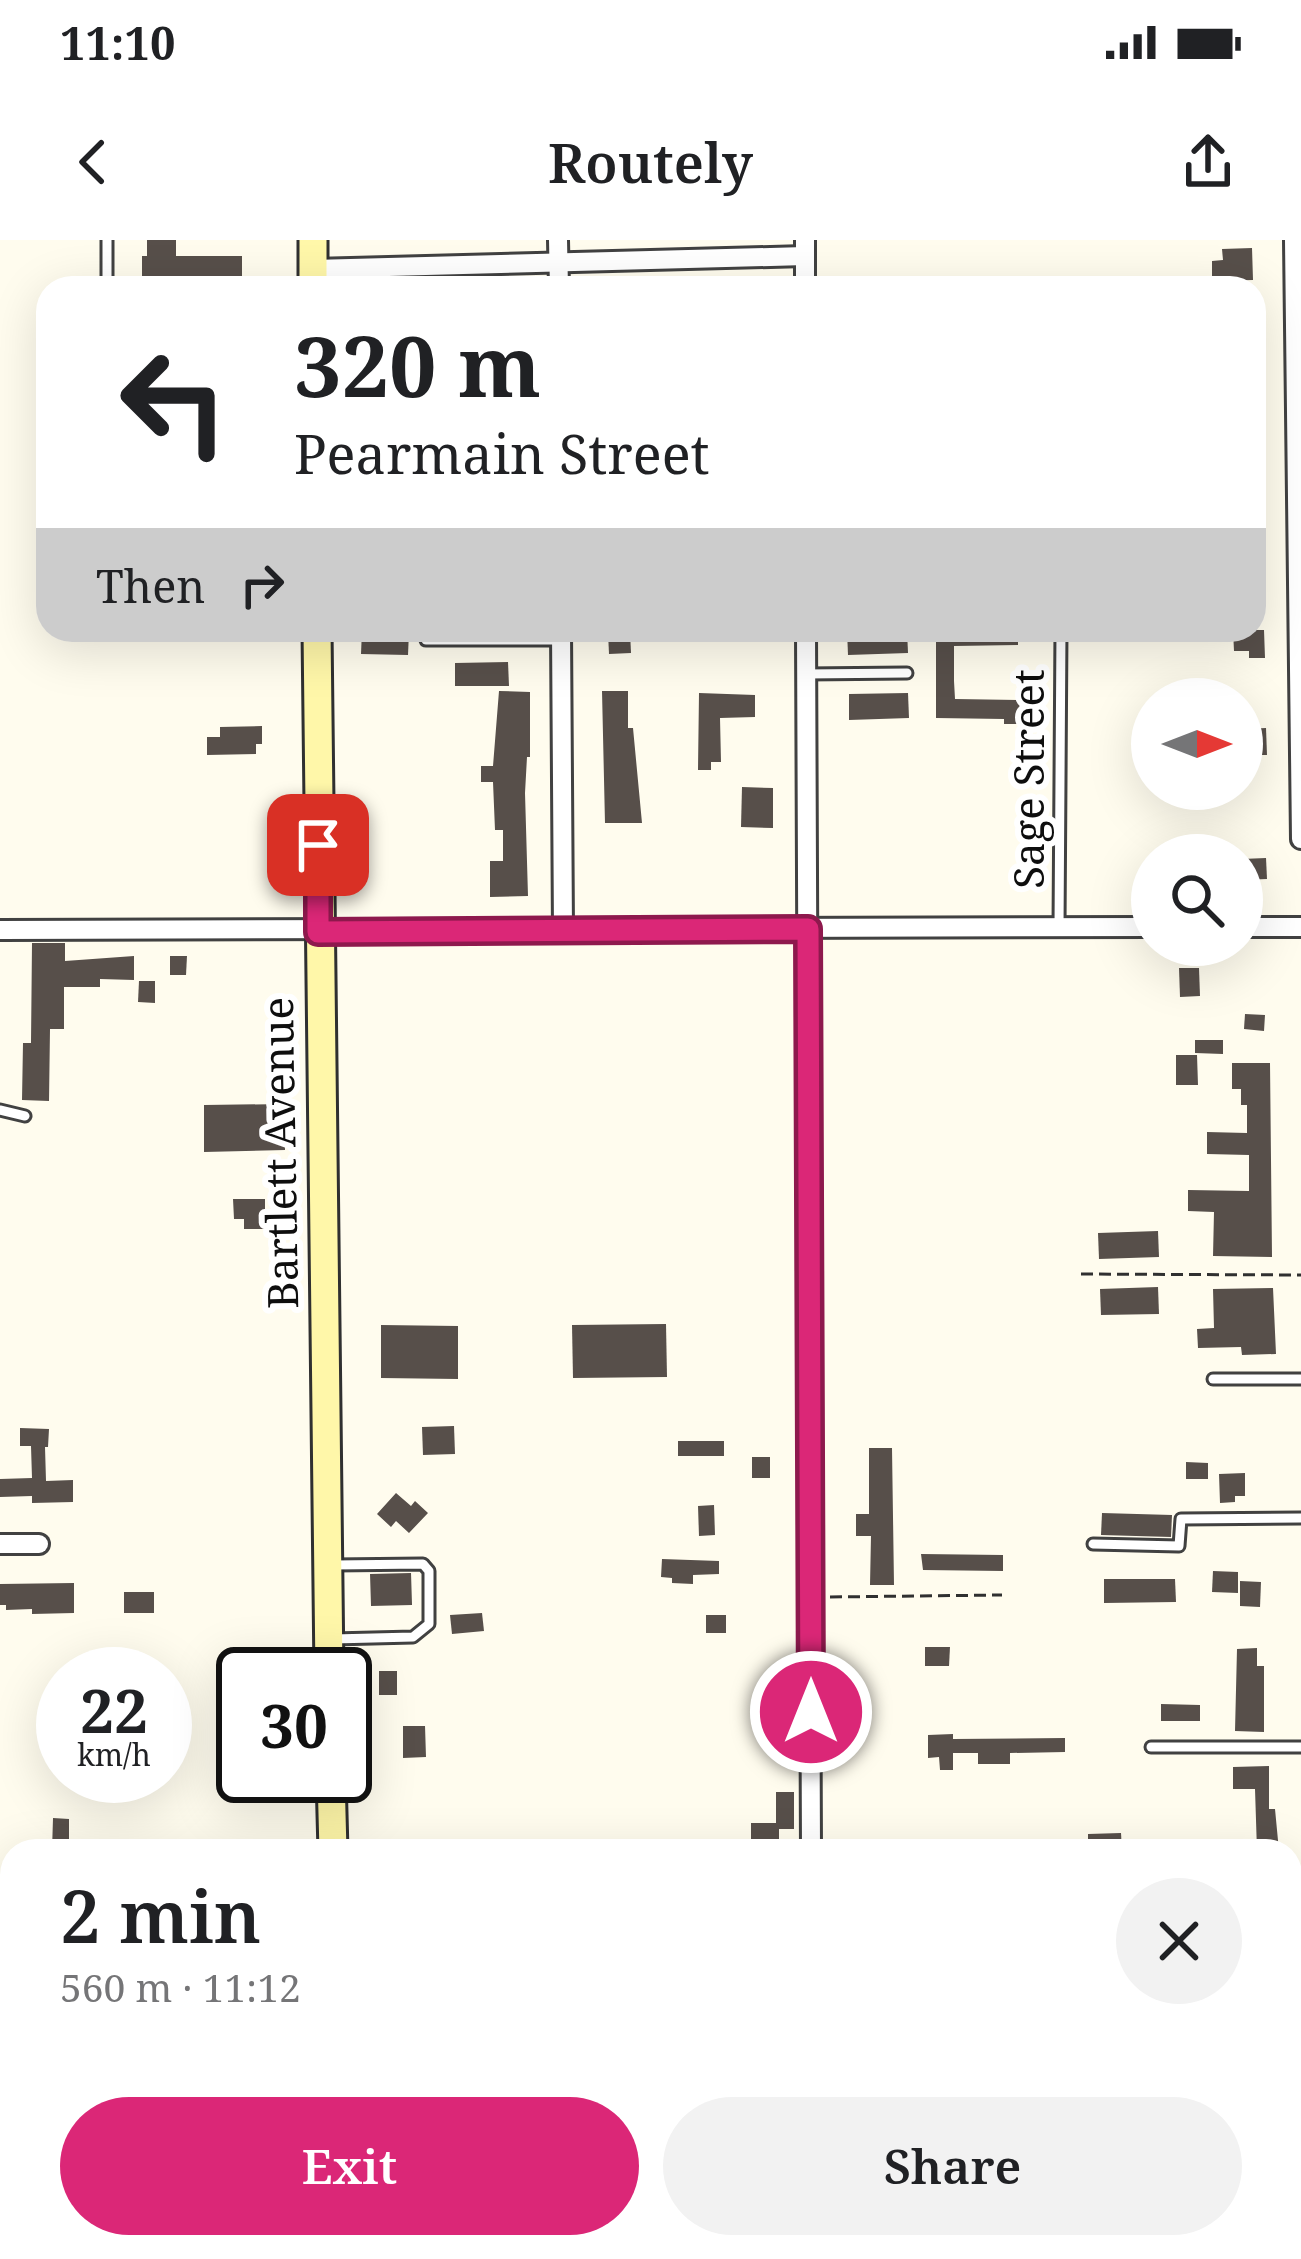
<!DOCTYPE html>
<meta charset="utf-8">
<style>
body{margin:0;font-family:"Noto Serif",serif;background:#f2f2f2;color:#202124;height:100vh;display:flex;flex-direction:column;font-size:45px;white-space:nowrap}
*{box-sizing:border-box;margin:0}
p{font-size:39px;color:#757577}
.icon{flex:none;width:66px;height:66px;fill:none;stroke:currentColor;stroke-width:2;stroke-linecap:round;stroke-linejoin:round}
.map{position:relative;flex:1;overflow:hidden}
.drawer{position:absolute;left:0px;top:1599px;width:1302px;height:420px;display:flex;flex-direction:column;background:#fff;border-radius:36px 36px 0 0;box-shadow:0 12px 48px #0002}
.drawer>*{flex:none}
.guide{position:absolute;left:36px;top:36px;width:1230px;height:366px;border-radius:36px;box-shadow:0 12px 48px #0002;background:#fff;color:#202124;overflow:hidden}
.needle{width:78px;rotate:90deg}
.tools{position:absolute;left:1131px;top:438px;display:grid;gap:24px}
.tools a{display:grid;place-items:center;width:132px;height:132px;border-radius:50%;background:#fff;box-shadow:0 12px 48px #0002;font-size:60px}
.speed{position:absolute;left:36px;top:1407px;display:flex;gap:24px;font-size:60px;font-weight:700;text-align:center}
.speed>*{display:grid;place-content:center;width:156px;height:156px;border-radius:50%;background:#fff;box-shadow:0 12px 48px #0002;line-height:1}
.speed small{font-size:30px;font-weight:400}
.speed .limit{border:6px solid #111;border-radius:18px;background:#fff;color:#111}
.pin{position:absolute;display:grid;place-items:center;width:102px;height:102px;color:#fff;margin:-51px;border-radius:24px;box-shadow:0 6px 18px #0006}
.me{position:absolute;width:132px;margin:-66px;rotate:0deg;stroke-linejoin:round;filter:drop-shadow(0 0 9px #0008)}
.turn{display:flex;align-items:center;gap:42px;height:252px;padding:0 60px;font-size:54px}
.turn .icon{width:156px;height:156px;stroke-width:2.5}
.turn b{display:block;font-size:84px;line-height:102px}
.then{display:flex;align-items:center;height:114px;padding:0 60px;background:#0003;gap:24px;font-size:45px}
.round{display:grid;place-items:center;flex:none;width:126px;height:126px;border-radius:63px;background:#f2f2f2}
.overview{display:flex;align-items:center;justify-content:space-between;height:204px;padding:0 60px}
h1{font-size:72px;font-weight:600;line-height:90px}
.action{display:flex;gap:24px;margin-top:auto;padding:24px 60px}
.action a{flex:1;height:138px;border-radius:72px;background:#db2777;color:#fff;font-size:48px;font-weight:600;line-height:138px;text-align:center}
.action a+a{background:#f2f2f2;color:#202124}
.status{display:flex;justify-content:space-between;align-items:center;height:84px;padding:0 60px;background:#fff;direction:ltr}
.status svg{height:33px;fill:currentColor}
header{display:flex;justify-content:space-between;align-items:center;height:156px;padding:0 60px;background:#fff;font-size:54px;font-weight:600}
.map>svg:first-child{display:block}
.industrial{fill:#ece2ed}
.building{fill:#574f4a}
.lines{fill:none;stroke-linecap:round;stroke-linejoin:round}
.lane-casing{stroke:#414141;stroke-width:15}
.street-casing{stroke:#414141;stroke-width:24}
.secondary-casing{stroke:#303030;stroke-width:33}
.path{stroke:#303030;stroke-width:3;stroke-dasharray:12 6;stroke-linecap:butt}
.lane{stroke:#fff;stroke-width:9}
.street{stroke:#fff;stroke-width:18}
.secondary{stroke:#fff7a9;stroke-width:27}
.route-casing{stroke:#8e194d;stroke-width:30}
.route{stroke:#db2777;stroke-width:21}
.labels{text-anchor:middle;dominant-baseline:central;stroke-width:12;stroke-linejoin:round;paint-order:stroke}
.street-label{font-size:42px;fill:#0e0e0e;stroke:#fff}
</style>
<div class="status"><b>11:10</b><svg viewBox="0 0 49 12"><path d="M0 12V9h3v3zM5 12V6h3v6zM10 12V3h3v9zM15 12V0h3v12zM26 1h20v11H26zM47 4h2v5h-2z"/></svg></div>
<header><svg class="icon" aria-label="back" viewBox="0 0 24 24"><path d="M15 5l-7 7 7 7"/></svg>Routely<svg class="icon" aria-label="share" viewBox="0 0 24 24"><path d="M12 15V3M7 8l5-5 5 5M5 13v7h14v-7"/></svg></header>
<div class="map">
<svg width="1301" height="2019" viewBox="0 0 1301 2019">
<rect width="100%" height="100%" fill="#fffcee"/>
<!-- industrial -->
<polygon class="industrial" points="1290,1709 1301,1709 1301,2019 348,2019 348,2007 1290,2007"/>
<!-- building -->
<g class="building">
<polygon points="147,0 176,0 176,16 242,16 242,48 142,48 142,16 147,16"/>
<polygon points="1252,8 1253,40 1212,41 1212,21 1223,20 1222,9"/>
<polygon points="362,390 409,391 408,415 361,414"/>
<polygon points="847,390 907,390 908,413 848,415"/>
<polygon points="936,390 1018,390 1018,405 954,406 954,441 955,459 1020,460 1019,484 1004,484 1004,479 936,478"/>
<polygon points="1233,390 1264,390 1265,418 1249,418 1249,411 1234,411"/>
<polygon points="630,391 631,413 609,414 608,392"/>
<polygon points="508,422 509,446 455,446 455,423"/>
<polygon points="499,451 530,452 530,517 527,517 525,553 528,656 490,657 490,621 503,621 503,590 495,590 493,542 481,542 481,526 493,526"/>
<polygon points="602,451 628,451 628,488 633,488 642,583 605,583"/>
<polygon points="699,453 755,455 755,477 720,478 721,522 711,522 711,530 698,530"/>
<polygon points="908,453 909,478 849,480 849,454"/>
<polygon points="262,486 262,504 256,504 256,514 207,515 207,497 220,497 220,487"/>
<polygon points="1266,488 1267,515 1244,515 1244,489"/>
<polygon points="742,547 773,548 773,588 741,587"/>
<polygon points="1266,618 1267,639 1242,640 1242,619"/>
<polygon points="32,703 65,703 65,721 134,716 134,740 100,739 100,747 64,747 64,789 50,789 49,861 22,860 23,803 31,803"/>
<polygon points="170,716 187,716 186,735 170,735"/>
<polygon points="1179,728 1199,728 1200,756 1180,757"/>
<polygon points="139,741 155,741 155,763 138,762"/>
<polygon points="1245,774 1265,775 1264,791 1244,789"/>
<polygon points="1195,800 1223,800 1223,814 1195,813"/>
<polygon points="1176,815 1197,815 1198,845 1176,845"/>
<polygon points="1232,823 1270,823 1272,1017 1213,1016 1214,972 1188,971 1188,950 1249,951 1249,915 1207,914 1207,892 1247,893 1247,865 1241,865 1241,849 1232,849"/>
<polygon points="284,864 285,910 204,912 204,865"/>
<polygon points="233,959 265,959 265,989 244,989 244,979 234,979"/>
<polygon points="1158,991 1159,1017 1099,1019 1098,993"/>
<polygon points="1158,1047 1159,1074 1101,1075 1100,1049"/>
<polygon points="1273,1048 1276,1114 1242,1115 1241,1107 1198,1108 1197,1089 1214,1088 1213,1049"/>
<polygon points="666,1084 667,1137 573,1138 572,1085"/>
<polygon points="381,1085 458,1086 458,1139 381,1138"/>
<polygon points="454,1186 455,1214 423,1215 422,1187"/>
<polygon points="20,1188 49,1189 48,1207 45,1207 46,1241 73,1240 73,1262 32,1263 32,1256 0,1257 0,1239 32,1238 31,1206 20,1206"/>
<rect x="678" y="1201" width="46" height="15"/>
<polygon points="869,1208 892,1208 894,1345 870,1345 871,1296 856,1296 856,1274 869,1274"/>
<rect x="752" y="1217" width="18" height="21"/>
<polygon points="1186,1222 1208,1223 1208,1239 1186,1239"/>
<polygon points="1245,1233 1245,1256 1235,1256 1235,1262 1220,1263 1219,1234"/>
<polygon points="396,1253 411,1266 415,1261 428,1273 409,1293 396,1281 391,1287 377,1274"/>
<polygon points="714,1265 715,1295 699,1296 698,1266"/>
<polygon points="1102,1273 1172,1275 1171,1297 1101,1295"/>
<polygon points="921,1314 1003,1315 1003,1331 923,1330"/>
<polygon points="662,1319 719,1321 719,1334 693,1335 693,1344 672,1343 672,1338 661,1337"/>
<polygon points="1213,1331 1238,1332 1238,1353 1212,1352"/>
<polygon points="411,1333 412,1365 371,1366 370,1334"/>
<polygon points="1104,1339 1175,1339 1176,1362 1104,1363"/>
<polygon points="1240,1341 1261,1342 1260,1367 1240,1366"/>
<polygon points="74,1343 74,1373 32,1374 32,1369 6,1370 6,1365 0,1365 0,1344"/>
<rect x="124" y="1352" width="30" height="21"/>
<polygon points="482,1373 484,1391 452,1394 450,1375"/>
<rect x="706" y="1375" width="20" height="18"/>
<polygon points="925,1407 950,1407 949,1426 925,1426"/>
<polygon points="1257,1408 1257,1426 1264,1426 1264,1492 1235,1491 1237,1409"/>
<rect x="379" y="1431" width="18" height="24"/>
<polygon points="1161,1464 1200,1465 1200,1481 1161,1481"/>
<polygon points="403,1486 425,1486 426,1517 403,1518"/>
<polygon points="953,1494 953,1499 1065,1498 1065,1512 1010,1513 1010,1524 978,1524 978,1513 953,1513 953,1530 940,1530 939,1517 928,1518 928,1495"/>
<polygon points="1269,1526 1269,1569 1275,1569 1279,1611 1257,1611 1255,1549 1233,1549 1233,1527"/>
<polygon points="776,1552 794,1552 794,1589 779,1589 779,1611 751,1611 751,1583 776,1583"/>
<polygon points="53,1578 69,1579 69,1611 52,1611"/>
<polygon points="1121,1593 1122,1611 1088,1611 1088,1594"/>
</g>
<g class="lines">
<defs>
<g id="lane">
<polyline points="107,0 107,48"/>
<polyline points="423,390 426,400 560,400"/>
<polyline points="806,434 907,433"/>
<polyline points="1059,688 1061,390"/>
<polyline points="0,870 25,876"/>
<polyline points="1213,1139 1301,1139"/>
<polyline points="1093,1304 1179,1306 1181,1279 1301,1278"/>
<polyline points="333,1399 413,1397 429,1384 429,1331 423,1324 334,1325"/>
<polyline points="1151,1507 1301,1507"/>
<polyline points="1277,2007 1277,2019"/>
<polyline points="378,2019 378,2007"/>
</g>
<g id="street">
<polyline points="558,0 559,48"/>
<polyline points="805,0 805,48"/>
<polyline points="1294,0 1301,599"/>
<polyline points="313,29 805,16"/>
<polyline points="561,390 563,690"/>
<polyline points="806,390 811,1611"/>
<polyline points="1242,687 1301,687"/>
<polyline points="0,690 1152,687"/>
<polyline points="0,1304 39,1304"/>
</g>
<g id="secondary">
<polyline points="313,0 313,48"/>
<polyline points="317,390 329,1434"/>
<polyline points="331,1536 333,1611"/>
<polyline points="1290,1672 1301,1672"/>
<polyline points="0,1676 12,1676"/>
<polyline points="317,2019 317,2007"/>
</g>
</defs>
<!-- lane casing -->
<use href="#lane" class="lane-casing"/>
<!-- street casing -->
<use href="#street" class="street-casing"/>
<!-- secondary casing -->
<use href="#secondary" class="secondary-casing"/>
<!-- path -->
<g class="path">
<polyline points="1081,1034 1301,1035"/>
<polyline points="830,1357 1002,1355"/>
</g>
<!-- lane -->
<use href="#lane" class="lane"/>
<!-- street -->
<use href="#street" class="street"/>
<!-- secondary -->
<use href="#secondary" class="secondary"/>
</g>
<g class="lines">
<defs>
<polyline id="route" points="318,605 318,692 808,689 811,1472"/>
</defs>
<!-- route casing -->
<use href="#route" class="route-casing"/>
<!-- route -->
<use href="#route" class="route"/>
</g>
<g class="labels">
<!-- street labels -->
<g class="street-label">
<text transform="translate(1027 539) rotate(-90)">Sage Street</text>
<text transform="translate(279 913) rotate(-91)">Bartlett Avenue</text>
</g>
</g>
</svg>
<div class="tools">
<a><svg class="needle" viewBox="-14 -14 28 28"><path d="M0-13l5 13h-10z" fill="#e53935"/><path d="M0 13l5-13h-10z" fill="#757577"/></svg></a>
<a><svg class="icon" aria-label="search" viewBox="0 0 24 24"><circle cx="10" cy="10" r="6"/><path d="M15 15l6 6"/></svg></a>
</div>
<div class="speed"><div>22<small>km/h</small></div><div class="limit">30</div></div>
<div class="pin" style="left:318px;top:605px;background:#d93025"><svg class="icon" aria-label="arrive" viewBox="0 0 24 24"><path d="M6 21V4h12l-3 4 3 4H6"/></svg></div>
<svg class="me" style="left:811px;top:1472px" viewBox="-20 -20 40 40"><circle r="17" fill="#db2777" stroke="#fff" stroke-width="3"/><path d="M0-11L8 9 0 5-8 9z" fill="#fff"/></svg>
<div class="guide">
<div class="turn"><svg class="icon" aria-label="left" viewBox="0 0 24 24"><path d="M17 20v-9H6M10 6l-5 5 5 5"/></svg><div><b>320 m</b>Pearmain Street</div></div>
<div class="then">Then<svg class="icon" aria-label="right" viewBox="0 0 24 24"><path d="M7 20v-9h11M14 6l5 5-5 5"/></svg></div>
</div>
<section class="drawer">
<div class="overview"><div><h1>2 min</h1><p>560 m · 11:12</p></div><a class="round"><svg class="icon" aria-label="close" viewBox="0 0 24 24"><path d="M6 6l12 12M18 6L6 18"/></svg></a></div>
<div class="action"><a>Exit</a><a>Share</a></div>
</section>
</div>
